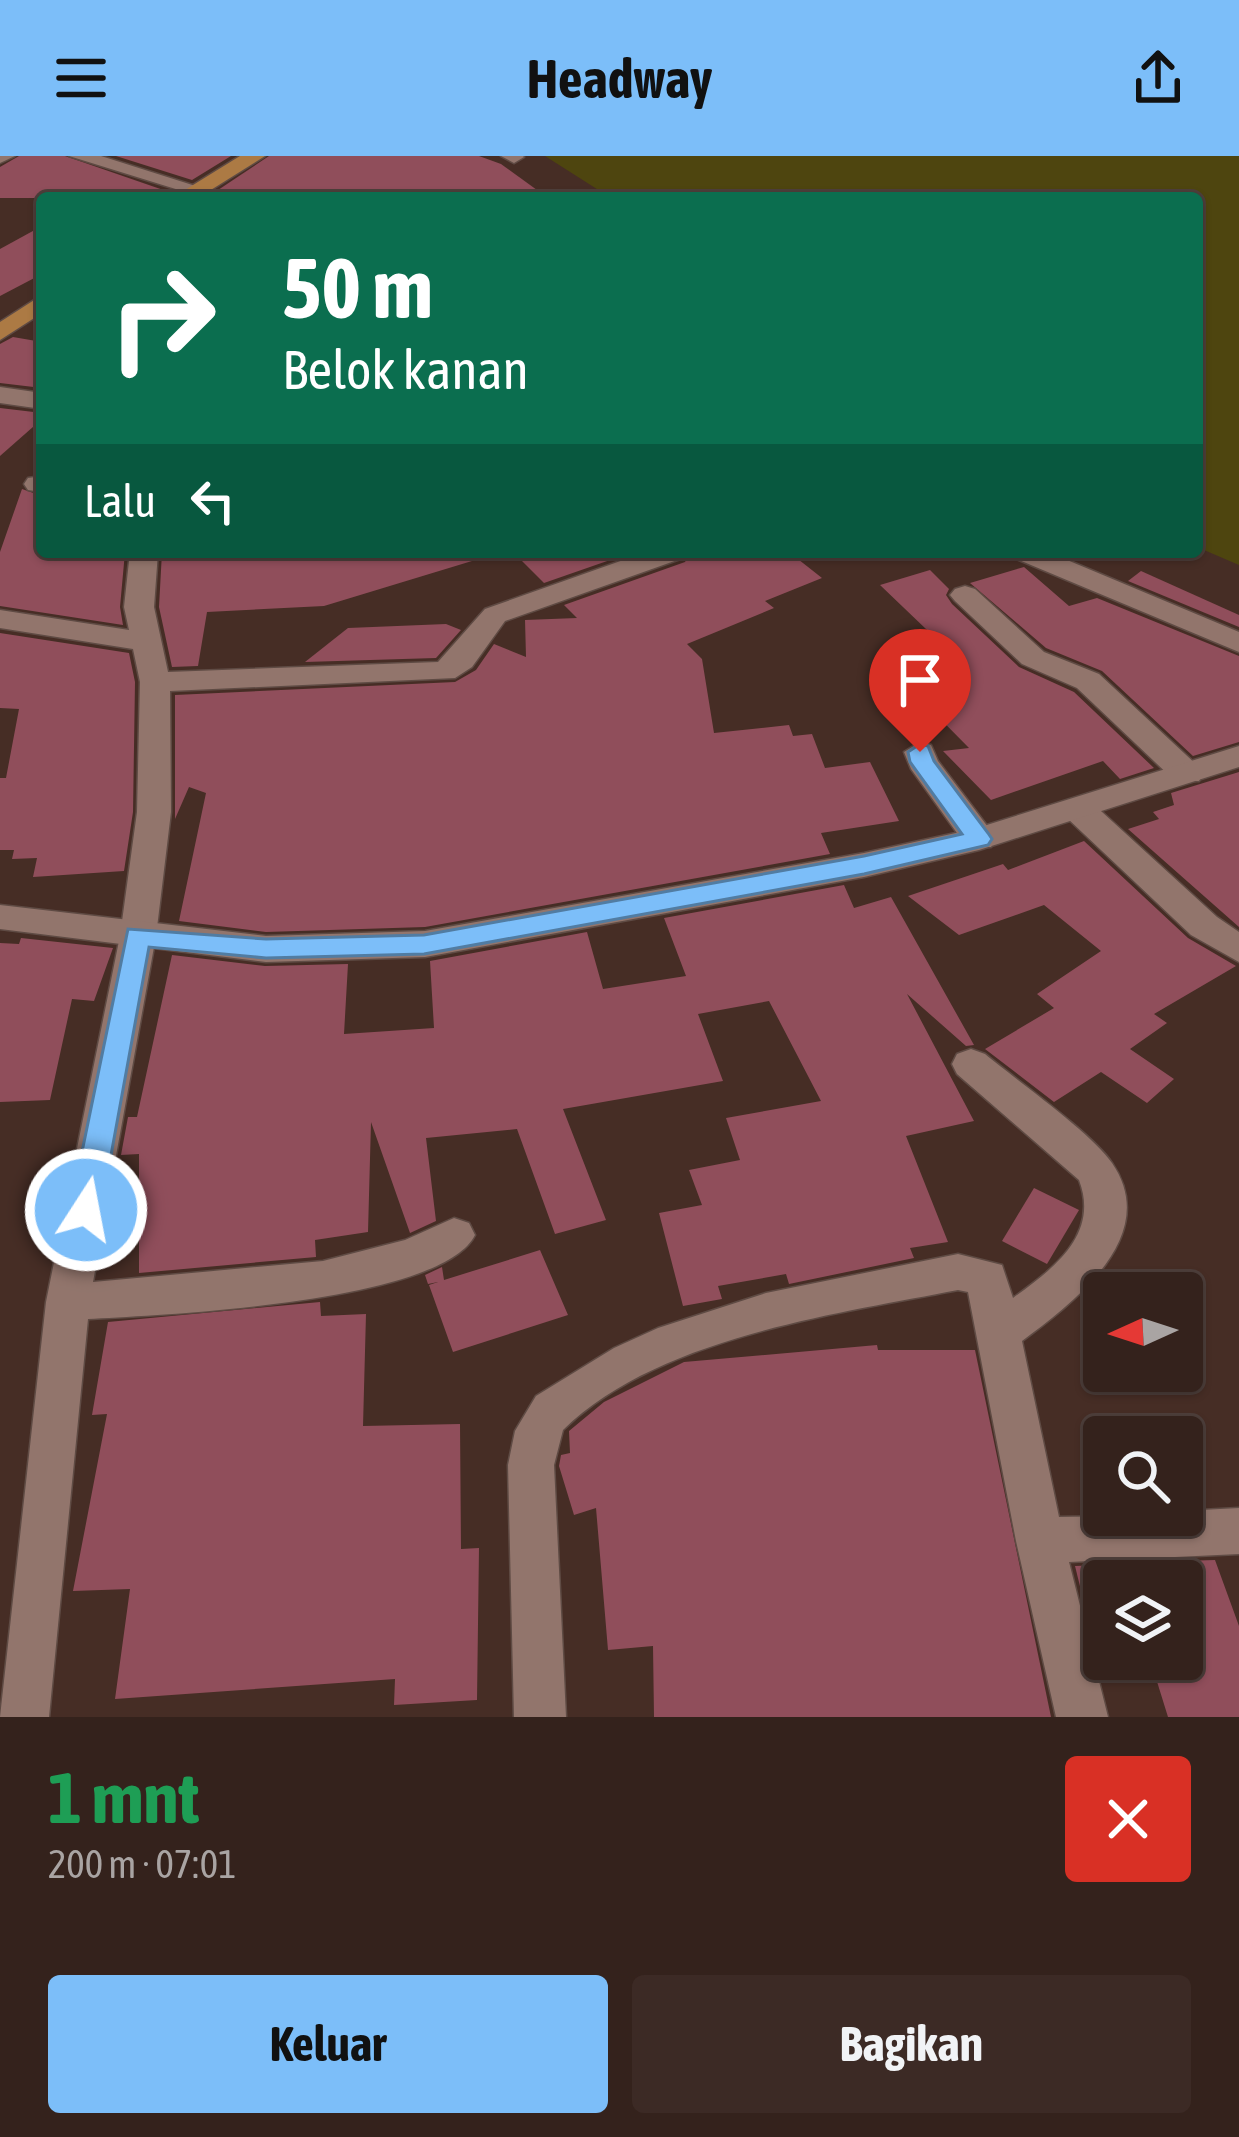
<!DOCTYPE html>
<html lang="id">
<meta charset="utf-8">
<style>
body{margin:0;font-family:"Asap Condensed",sans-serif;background:#3c2a25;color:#f1f3f6;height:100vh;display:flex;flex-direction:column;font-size:45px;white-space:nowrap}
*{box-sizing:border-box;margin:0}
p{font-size:39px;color:#a9a4a3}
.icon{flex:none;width:66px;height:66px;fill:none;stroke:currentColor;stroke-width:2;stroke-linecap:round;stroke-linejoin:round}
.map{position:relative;height:1561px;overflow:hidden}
.drawer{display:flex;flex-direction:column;background:#34221c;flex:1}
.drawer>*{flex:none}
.banner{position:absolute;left:36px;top:36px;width:1167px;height:366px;border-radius:12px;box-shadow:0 3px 9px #0004,0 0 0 3px #4e3f3b;background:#0b6e4f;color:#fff;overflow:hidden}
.needle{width:78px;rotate:267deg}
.fabs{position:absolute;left:1083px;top:1116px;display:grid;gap:24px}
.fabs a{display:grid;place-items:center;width:120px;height:120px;border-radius:12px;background:#34221c;box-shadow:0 3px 9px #0004,0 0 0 3px #4e3f3b;font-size:60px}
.pin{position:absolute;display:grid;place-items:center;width:102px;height:102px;color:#fff;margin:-123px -51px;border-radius:50% 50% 50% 0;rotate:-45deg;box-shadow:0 0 12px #0007}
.pin .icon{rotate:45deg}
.me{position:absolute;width:132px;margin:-66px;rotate:11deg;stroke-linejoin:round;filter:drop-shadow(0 0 9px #0008)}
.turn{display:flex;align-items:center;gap:42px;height:252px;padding:0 48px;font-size:54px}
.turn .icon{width:156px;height:156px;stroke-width:2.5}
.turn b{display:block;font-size:84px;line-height:102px}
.then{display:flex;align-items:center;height:114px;padding:0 48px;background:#0003;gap:24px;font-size:45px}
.round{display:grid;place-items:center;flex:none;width:126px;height:126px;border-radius:12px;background:#3c2a25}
.headline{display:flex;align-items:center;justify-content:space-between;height:204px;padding:0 48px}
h1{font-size:72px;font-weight:700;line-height:90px;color:#1e9e55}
.primary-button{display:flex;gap:24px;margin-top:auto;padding:24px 48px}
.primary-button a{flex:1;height:138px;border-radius:12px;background:#7cbef9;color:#111;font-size:48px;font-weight:700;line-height:138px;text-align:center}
.primary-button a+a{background:#3c2a25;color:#f1f3f6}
header{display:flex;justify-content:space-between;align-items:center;height:156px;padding:0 48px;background:#7cbef9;color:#111;font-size:54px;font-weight:700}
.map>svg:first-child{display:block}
.green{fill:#4e450f}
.building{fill:#904e5b}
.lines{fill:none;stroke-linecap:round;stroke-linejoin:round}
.street-casing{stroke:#5f4b44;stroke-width:3}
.secondary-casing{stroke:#5f4b44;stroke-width:3}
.primary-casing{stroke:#5f4b44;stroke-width:3}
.street{fill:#92756c;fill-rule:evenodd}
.secondary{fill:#92756c;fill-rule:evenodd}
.primary{fill:#ac7a44;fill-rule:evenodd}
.route{fill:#7cbef9;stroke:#517ca2;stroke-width:3}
</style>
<header><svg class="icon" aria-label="menu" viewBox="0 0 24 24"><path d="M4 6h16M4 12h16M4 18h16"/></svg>Headway<svg class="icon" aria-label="share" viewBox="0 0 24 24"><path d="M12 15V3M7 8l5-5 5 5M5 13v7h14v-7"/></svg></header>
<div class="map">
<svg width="1239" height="1561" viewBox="0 0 1239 1561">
<rect width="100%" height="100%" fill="#462d25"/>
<!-- green -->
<polygon class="green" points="545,0 1239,0 1239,409 1197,391 1197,304 1205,297 1197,292 1197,42 611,42"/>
<!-- building -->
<g class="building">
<polygon points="19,0 65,0 172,37 168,42 0,42 0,11"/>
<polygon points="116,0 231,0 192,24"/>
<polygon points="269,0 479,0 501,8 548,42 206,42"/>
<polygon points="42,70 42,118 0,140 0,93"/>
<polygon points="13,181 42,186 42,232 0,227 0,188"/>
<polygon points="0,252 42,257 42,263 0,300"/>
<polygon points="22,333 42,340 42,396 125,396 120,451 123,469 0,450 0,396"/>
<polygon points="162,396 470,396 472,405 324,450 207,456 198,510 172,511 159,451"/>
<polygon points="513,396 633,396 544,427"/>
<polygon points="691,396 789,396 822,422 765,445 774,452 687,488 702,503 714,577 789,569 793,580 812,578 825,612 870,606 899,665 821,677 830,698 425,771 266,776 179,765 206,637 189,631 175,663 175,539 455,526 476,514 494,488 526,501 525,464 577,462 564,449 685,406"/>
<polygon points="1024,411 1069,450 1097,442 1239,500 1239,586 1193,600 1102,515 1046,492 970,427"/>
<polygon points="930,414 949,433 946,439 952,448 1019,511 1074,536 1154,612 1120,623 1103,605 991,644 943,595 969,592 892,514 950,496 880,429"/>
<polygon points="1141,415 1239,459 1239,471 1128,425"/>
<polygon points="446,468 461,474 436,502 305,506 348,472"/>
<polygon points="0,477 129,497 135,526 133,656 124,715 33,721 37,702 12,703 14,694 0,694 0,622 6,622 19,553 0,552"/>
<polygon points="1239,616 1239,771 1128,673 1159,663 1153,656 1174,649 1171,637"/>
<polygon points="1084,685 1188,782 1236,810 1154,858 1167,867 1130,893 1174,923 1147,947 1101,916 1054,946 985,893 1054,852 1037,838 1101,795 1044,749 959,779 908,740 1003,708 1008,714"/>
<polygon points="844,729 854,752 891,741 974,889 966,890 907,838 974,965 906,980 948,1086 910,1092 914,1102 789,1128 786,1118 718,1130 722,1143 683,1150 659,1057 702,1049 689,1014 740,1004 726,962 821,945 769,845 698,858 723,925 563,953 606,1064 555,1078 517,973 426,982 436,1065 410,1077 371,966 368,1076 315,1084 316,1101 139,1117 139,998 121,999 128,961 137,961 172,799 265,810 348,808 344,878 434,872 430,805 587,776 603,833 686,820 664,762"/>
<polygon points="21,782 113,792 94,845 72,843 50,944 0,946 0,787 19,788"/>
<polygon points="1034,1032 1079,1054 1047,1108 1002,1085"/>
<polygon points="540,1094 568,1159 453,1196 429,1129 438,1126 428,1128 425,1119 442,1111 444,1124"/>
<polygon points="320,1146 321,1160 366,1158 363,1270 460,1268 461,1393 479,1392 477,1544 394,1549 395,1523 115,1543 130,1433 73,1435 107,1258 92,1259 108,1166"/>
<polygon points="877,1189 878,1194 975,1194 1051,1561 654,1561 653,1490 608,1494 596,1352 574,1359 559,1310 561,1299 570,1297 569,1275 604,1246 684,1206"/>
<polygon points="1215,1404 1239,1470 1239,1561 1168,1561 1150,1503 1182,1503 1182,1405"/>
<polygon points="1104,1409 1104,1474 1091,1475 1075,1410"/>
</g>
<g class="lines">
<defs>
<g id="street">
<polygon points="0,0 15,0 0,7"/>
<polygon points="69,0 101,0 205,33 195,39"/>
<polygon points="501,0 523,0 524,1 514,7"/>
<polygon points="0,231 42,237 42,253 0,247"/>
<polygon points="42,320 42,336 28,334 24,328 28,322"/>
<path d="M130 396H158L154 451 168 516 438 506 485 453 646 396H687L683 402 505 465 472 511 455 522 170 535 171 656 156 780 93 1126 323 1105 405 1084 454 1062 469 1067 475 1079C441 1147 162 1159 88 1163L49 1561H0L46 1146 120 780 137 656 140 526 133 493 0 472V454L129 474 124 451Z"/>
<polygon points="1010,396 1048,396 1239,476 1239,496 1014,402"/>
<polygon points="965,430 975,433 1044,496 1099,518 1199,611 1203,618 1199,625 1175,625 1077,532 1022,508 955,445 950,439 955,433"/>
<polygon points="920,586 931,589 938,605 991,675 996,683 991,691 967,691 911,613 904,596"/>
<polygon points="1078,642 1090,645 1217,761 1239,776 1239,806 1191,779 1066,661 1061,653 1066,645"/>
<path d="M971 893 985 898C1015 923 1093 978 1112 1007 1162 1080 1074 1146 1022 1185L1059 1361 1182 1359V1355L1239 1352V1398L1069 1406 1108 1561H1056L1016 1385 968 1136 958 1134C835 1158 656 1182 563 1274L554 1309 566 1561H514L508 1309 515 1275 536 1240 614 1192 658 1172 766 1137 958 1098 1002 1109 1013 1142C1053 1113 1100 1079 1079 1024L957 918 952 908 957 898Z"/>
</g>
<polygon id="secondary" points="1239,590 1239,611 979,694 864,721 425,801 266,806 0,773 0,749 266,780 425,775 864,697 974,673"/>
<g id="primary">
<polygon points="240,0 265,0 198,42 172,42"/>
<polygon points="42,139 42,157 0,184 0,166"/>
</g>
</defs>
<!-- street casing -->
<use href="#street" class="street-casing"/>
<!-- secondary casing -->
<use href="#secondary" class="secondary-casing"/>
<!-- primary casing -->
<use href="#primary" class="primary-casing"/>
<!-- street -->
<use href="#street" class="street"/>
<!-- secondary -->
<use href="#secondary" class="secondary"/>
<!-- primary -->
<use href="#primary" class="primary"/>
</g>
<!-- route -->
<polygon class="route" points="920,588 928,590 934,605 988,677 992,683 988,689 864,718 424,798 266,802 149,791 101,1054 97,1064 86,1067 74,1064 70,1054 128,773 266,783 424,779 864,700 962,678 910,606 908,596"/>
</svg>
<div class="fabs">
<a><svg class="needle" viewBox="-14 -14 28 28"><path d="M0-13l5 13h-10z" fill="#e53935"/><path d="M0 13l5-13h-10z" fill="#a9a4a3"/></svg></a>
<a><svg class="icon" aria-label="search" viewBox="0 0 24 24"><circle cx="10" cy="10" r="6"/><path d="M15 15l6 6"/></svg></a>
<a><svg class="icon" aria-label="layers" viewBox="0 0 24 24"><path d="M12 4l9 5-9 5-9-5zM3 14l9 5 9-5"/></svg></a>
</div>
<div class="pin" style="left:920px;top:596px;background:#d93025"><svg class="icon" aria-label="arrive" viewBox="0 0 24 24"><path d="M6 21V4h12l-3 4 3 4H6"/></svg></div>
<svg class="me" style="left:86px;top:1054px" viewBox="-20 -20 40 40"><circle r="17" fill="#7cbef9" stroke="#fff" stroke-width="3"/><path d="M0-11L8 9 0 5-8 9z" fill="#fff"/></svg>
<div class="banner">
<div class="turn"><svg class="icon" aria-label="right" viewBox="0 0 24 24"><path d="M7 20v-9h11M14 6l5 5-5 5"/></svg><div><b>50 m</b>Belok kanan</div></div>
<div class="then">Lalu<svg class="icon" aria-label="left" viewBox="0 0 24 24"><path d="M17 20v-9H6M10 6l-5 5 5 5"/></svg></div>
</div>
</div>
<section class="drawer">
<div class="headline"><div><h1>1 mnt</h1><p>200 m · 07:01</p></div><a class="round" style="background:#d93025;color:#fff"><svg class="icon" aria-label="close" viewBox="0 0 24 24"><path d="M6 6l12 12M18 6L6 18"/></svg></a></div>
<div class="primary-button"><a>Keluar</a><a>Bagikan</a></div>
</section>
